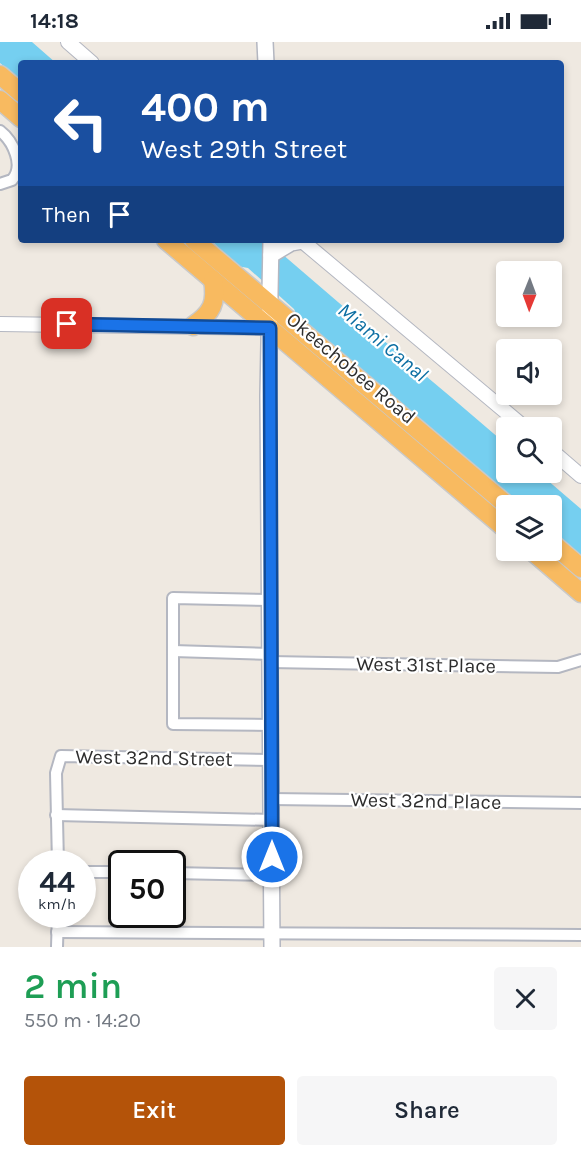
<!DOCTYPE html>
<meta charset="utf-8">
<style>
body{margin:0;font-family:Karla,sans-serif;background:#f6f6f7;color:#1f2937;height:100vh;display:flex;flex-direction:column;font-size:22px;white-space:nowrap}
*{box-sizing:border-box;margin:0}
p{font-size:20px;color:#747a83}
.icon{flex:none;width:33px;height:33px;fill:none;stroke:currentColor;stroke-width:2;stroke-linecap:round;stroke-linejoin:round}
.map{position:relative;height:905px;overflow:hidden}
.side{display:flex;flex-direction:column;background:#fff;flex:1}
.side>*{flex:none}
.hud{position:absolute;left:18px;top:18px;width:546px;height:183px;border-radius:6px;box-shadow:0 3px 9px #0003;background:#1a4fa0;color:#fff;overflow:hidden}
.needle{width:39px;rotate:181deg}
.buttons{position:absolute;left:496px;top:219px;display:grid;gap:12px}
.buttons a{display:grid;place-items:center;width:66px;height:66px;border-radius:6px;background:#fff;box-shadow:0 3px 9px #0003;font-size:30px}
.speed{position:absolute;left:18px;top:808px;display:flex;gap:12px;font-size:30px;font-weight:700;text-align:center}
.speed>*{display:grid;place-content:center;width:78px;height:78px;border-radius:50%;background:#fff;box-shadow:0 3px 9px #0003;line-height:1}
.speed small{font-size:15px;font-weight:400}
.speed .limit{border:3px solid #111;border-radius:9px;background:#fff;color:#111}
.pin{position:absolute;display:grid;place-items:center;width:51px;height:51px;color:#fff;margin:-26px;border-radius:12px;box-shadow:0 3px 9px #0006}
.me{position:absolute;width:66px;margin:-33px;rotate:0deg;stroke-linejoin:round;filter:drop-shadow(0 0 4px #0008)}
.turn{display:flex;align-items:center;gap:21px;height:126px;padding:0 24px;font-size:27px}
.turn .icon{width:78px;height:78px;stroke-width:2.5}
.turn b{display:block;font-size:42px;line-height:51px}
.then{display:flex;align-items:center;height:57px;padding:0 24px;background:#0003;gap:12px;font-size:22px}
.round{display:grid;place-items:center;flex:none;width:63px;height:63px;border-radius:6px;background:#f6f6f7}
.headline{display:flex;align-items:center;justify-content:space-between;height:102px;padding:0 24px}
h1{font-size:36px;font-weight:600;line-height:45px;color:#1e9e55}
.cta{display:flex;gap:12px;margin-top:auto;padding:12px 24px}
.cta a{flex:1;height:69px;border-radius:6px;background:#b45309;color:#fff;font-size:24px;font-weight:600;line-height:69px;text-align:center}
.cta a+a{background:#f6f6f7;color:#1f2937}
.status{display:flex;justify-content:space-between;align-items:center;height:42px;padding:0 30px;background:#fff;direction:ltr}
.status svg{height:16px;fill:currentColor}
.map>svg:first-child{display:block}
.water{fill:#75cff0}
.lines{fill:none;stroke-linecap:round;stroke-linejoin:round}
.minor-casing{stroke:#b4b7c1;stroke-width:14}
.tertiary-casing{stroke:#b4b7c1;stroke-width:16}
.secondary-casing{stroke:#b4b7c1;stroke-width:18}
.trunk-casing{stroke:#c9c9c9;stroke-width:21}
.minor{stroke:#fff;stroke-width:10}
.tertiary{stroke:#fff;stroke-width:14}
.secondary{stroke:#fff;stroke-width:15}
.trunk{stroke:#f8ba60;stroke-width:18}
.route-casing{stroke:#114b97;stroke-width:15}
.route{stroke:#1a73e8;stroke-width:10}
.labels{text-anchor:middle;dominant-baseline:central;stroke-width:4.5;stroke-linejoin:round;paint-order:stroke}
.street-label{font-size:20px;fill:#2e2e2e;stroke:#fff}
.water-label{font-size:21px;font-style:italic;fill:#0d6fa3;stroke:#fff}
</style>
<div class="status"><b>14:18</b><svg viewBox="0 0 49 12"><path d="M0 12V9h3v3zM5 12V6h3v6zM10 12V3h3v9zM15 12V0h3v12zM26 1h20v11H26zM47 4h2v5h-2z"/></svg></div>
<div class="map">
<svg width="581" height="905" viewBox="0 0 581 905">
<rect width="100%" height="100%" fill="#efe9e1"/>
<!-- water -->
<g class="water">
<polygon points="0,0 32,0 56,21 21,21 21,38 0,21"/>
<path d="M211 198H266C346 268 427 334 507 403V430L539 431 581 467V515L552 490V464L521 463 297 274 294 267 248 226 237 224Z"/>
</g>
<g class="lines">
<defs>
<g id="minor">
<path d="M0 89C13 99 25 124 12 138L0 142"/>
<polyline points="270,558 173,556 173,682 271,683"/>
<polyline points="173,609 270,612"/>
<polyline points="270,620 558,625 581,618"/>
<polyline points="271,757 581,761"/>
<polyline points="56,773 271,778"/>
<polyline points="58,822 56,731 61,714 271,718"/>
<polyline points="82,830 122,830"/>
<polyline points="172,831 272,833"/>
<polyline points="57,890 581,893"/>
<polyline points="57,905 58,873"/>
</g>
<g id="tertiary">
<polyline points="68,0 92,21"/>
<polyline points="301,198 525,386"/>
<polyline points="0,282 270,286"/>
<polyline points="552,409 581,434"/>
</g>
<g id="secondary">
<polyline points="265,0 266,21"/>
<polyline points="271,198 268,354 272,905"/>
<polyline points="271,213 291,201 302,199"/>
</g>
<g id="trunk">
<polyline points="0,33 21,51"/>
<polyline points="0,58 21,76"/>
<polyline points="166,198 507,488"/>
<polyline points="194,198 508,464"/>
<path d="M193 284C212 271 217 261 213 238"/>
<polyline points="552,501 581,526"/>
<polyline points="531,508 581,551"/>
</g>
</defs>
<!-- minor casing -->
<use href="#minor" class="minor-casing"/>
<!-- tertiary casing -->
<use href="#tertiary" class="tertiary-casing"/>
<!-- secondary casing -->
<use href="#secondary" class="secondary-casing"/>
<!-- trunk casing -->
<use href="#trunk" class="trunk-casing"/>
<!-- minor -->
<use href="#minor" class="minor"/>
<!-- tertiary -->
<use href="#tertiary" class="tertiary"/>
<!-- secondary -->
<use href="#secondary" class="secondary"/>
<!-- trunk -->
<use href="#trunk" class="trunk"/>
</g>
<g class="lines">
<defs>
<polyline id="route" points="67,282 270,286 272,815"/>
</defs>
<!-- route casing -->
<use href="#route" class="route-casing"/>
<!-- route -->
<use href="#route" class="route"/>
</g>
<g class="labels">
<!-- street labels -->
<g class="street-label">
<text transform="translate(351 326) rotate(40)">Okeechobee Road</text>
<text transform="translate(426 623) rotate(1)">West 31st Place</text>
<text transform="translate(154 716) rotate(1)">West 32nd Street</text>
<text transform="translate(426 759) rotate(1)">West 32nd Place</text>
</g>
<!-- water labels -->
<g class="water-label">
<text transform="translate(383 300) rotate(40)">Miami Canal</text>
</g>
</g>
</svg>
<div class="buttons">
<a><svg class="needle" viewBox="-14 -14 28 28"><path d="M0-13l5 13h-10z" fill="#e53935"/><path d="M0 13l5-13h-10z" fill="#747a83"/></svg></a>
<a><svg class="icon" aria-label="sound" viewBox="0 0 24 24"><path d="M4 9h4l5-4v14l-5-4H4zM17 9q2 3 0 6"/></svg></a>
<a><svg class="icon" aria-label="search" viewBox="0 0 24 24"><circle cx="10" cy="10" r="6"/><path d="M15 15l6 6"/></svg></a>
<a><svg class="icon" aria-label="layers" viewBox="0 0 24 24"><path d="M12 4l9 5-9 5-9-5zM3 14l9 5 9-5"/></svg></a>
</div>
<div class="speed"><div>44<small>km/h</small></div><div class="limit">50</div></div>
<div class="pin" style="left:67px;top:282px;background:#d93025"><svg class="icon" aria-label="arrive" viewBox="0 0 24 24"><path d="M6 21V4h12l-3 4 3 4H6"/></svg></div>
<svg class="me" style="left:272px;top:815px" viewBox="-20 -20 40 40"><circle r="17" fill="#1a73e8" stroke="#fff" stroke-width="3"/><path d="M0-11L8 9 0 5-8 9z" fill="#fff"/></svg>
<div class="hud">
<div class="turn"><svg class="icon" aria-label="left" viewBox="0 0 24 24"><path d="M17 20v-9H6M10 6l-5 5 5 5"/></svg><div><b>400 m</b>West 29th Street</div></div>
<div class="then">Then<svg class="icon" aria-label="arrive" viewBox="0 0 24 24"><path d="M6 21V4h12l-3 4 3 4H6"/></svg></div>
</div>
</div>
<section class="side">
<div class="headline"><div><h1>2 min</h1><p>550 m · 14:20</p></div><a class="round"><svg class="icon" aria-label="close" viewBox="0 0 24 24"><path d="M6 6l12 12M18 6L6 18"/></svg></a></div>
<div class="cta"><a>Exit</a><a>Share</a></div>
</section>
